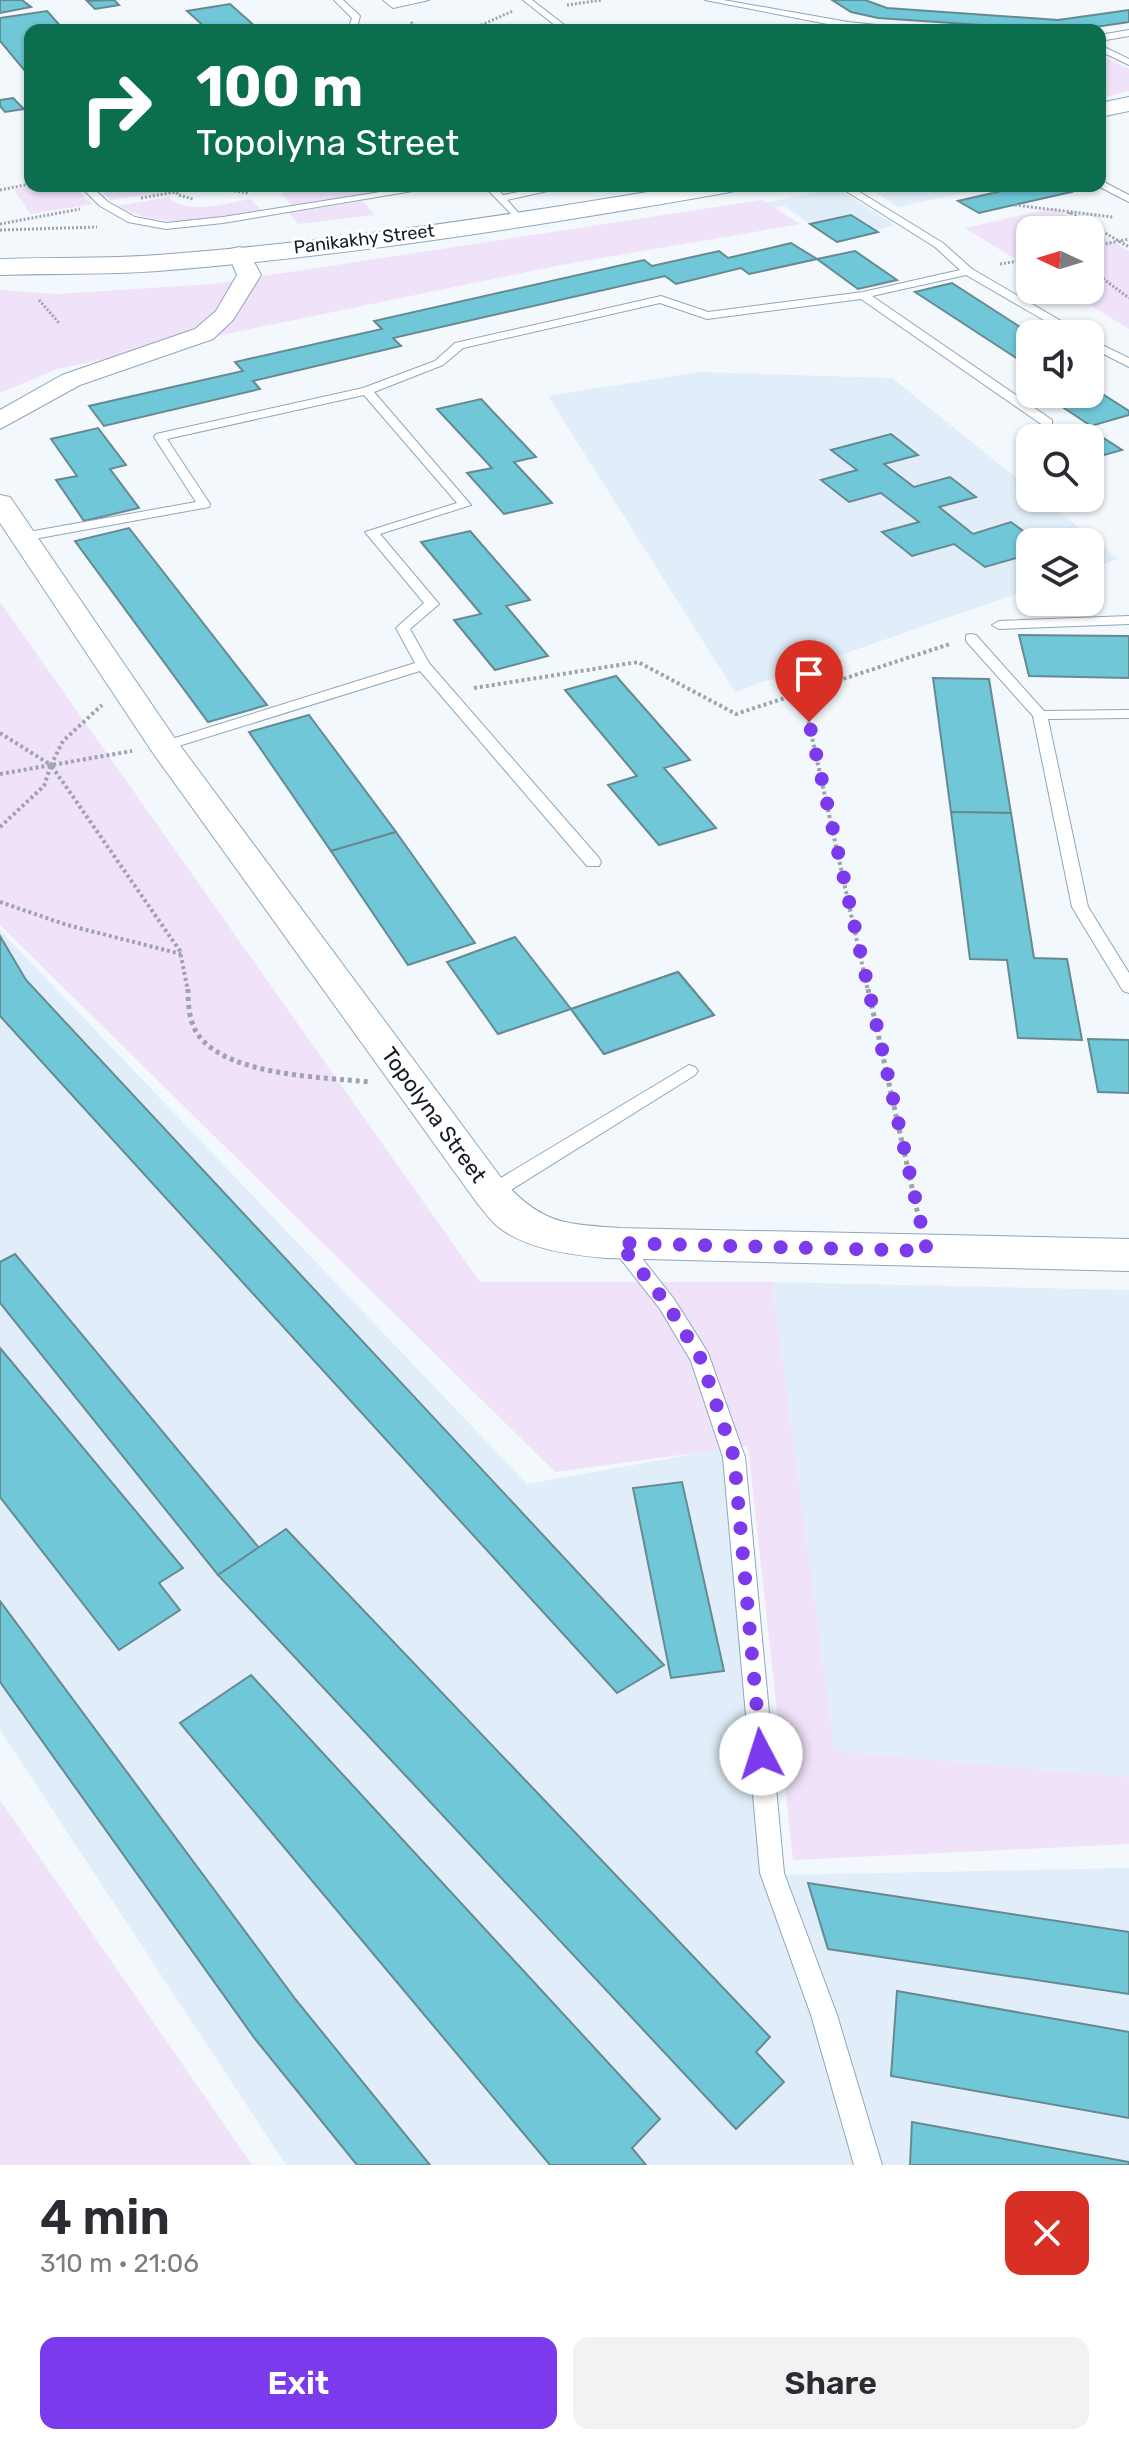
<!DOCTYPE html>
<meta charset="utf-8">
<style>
body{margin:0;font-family:Rubik,sans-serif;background:#f2f2f3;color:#2b2b33;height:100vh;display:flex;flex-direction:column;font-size:30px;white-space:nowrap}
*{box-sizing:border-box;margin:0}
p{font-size:26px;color:#7c7c81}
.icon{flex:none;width:44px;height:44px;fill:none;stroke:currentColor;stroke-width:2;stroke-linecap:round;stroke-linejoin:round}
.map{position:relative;height:2165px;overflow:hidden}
.sheet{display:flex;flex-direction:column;background:#fff;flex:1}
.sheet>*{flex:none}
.hud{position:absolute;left:24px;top:24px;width:1082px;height:168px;border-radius:16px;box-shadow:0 2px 6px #0004;background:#0b6e4f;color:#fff;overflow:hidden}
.needle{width:52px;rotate:274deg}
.tools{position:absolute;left:1016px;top:216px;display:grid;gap:16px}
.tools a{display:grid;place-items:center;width:88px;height:88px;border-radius:16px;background:#fff;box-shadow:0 2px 6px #0004;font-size:40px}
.pin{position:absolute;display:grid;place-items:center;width:68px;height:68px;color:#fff;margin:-82px -34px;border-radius:50% 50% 50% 0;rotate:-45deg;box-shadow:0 0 8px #0007}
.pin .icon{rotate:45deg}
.me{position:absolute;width:88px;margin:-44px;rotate:355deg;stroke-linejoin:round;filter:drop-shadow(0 0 6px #0008)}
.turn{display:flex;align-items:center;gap:28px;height:168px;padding:0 40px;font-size:36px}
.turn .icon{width:104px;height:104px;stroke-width:2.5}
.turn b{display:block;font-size:56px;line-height:68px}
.round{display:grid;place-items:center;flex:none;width:84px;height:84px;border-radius:16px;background:#f2f2f3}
.headline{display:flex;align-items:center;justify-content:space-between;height:136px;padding:0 40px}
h1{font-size:48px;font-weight:600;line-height:60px}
.primary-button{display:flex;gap:16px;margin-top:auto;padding:16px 40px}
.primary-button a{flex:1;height:92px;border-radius:16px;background:#7c3aed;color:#fff;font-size:32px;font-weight:600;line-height:92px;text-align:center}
.primary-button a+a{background:#f2f2f3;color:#2b2b33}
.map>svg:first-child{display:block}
.built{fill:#e1eef9}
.green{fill:#efe2f9}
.building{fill:#70c7d8;stroke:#668a92;stroke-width:2}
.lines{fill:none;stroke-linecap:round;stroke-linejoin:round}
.service-casing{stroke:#8ea7bd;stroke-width:2}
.minor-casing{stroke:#8ea7bd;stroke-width:2}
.tertiary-casing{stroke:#8ea7bd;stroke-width:2}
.path-far2{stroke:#9da4aa;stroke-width:3;stroke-dasharray:2 2;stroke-linecap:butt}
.path-far1{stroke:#9da4aa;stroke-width:4;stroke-dasharray:3 3;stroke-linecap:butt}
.path{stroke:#9da4aa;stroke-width:5;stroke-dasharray:4 4;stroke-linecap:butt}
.service{fill:#fff;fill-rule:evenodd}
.minor{fill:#fff;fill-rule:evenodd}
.tertiary{fill:#fff;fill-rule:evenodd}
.route{stroke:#7c3aed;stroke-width:14;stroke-dasharray:0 25.2}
.labels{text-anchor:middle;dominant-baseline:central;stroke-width:6;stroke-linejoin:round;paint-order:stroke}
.far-street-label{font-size:18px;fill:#141d26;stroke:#fff}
.street-label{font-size:22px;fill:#141d26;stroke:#fff}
</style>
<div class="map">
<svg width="1129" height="2165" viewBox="0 0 1129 2165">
<rect width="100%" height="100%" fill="#f3f8fd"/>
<!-- built -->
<g class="built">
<polygon points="866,186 996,186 898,207"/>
<polygon points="837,188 894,225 837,242 784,206 763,210 755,205"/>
<polygon points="699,372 892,378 1030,489 1030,498 1042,498 1118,559 1090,569 1090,542 1030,542 1030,589 735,692 548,396"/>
<polygon points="0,930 527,1484 721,1449 780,1875 1129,1868 1129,2165 286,2165 0,1730"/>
<polygon points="772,1282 1129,1290 1129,1777 835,1751"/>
</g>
<!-- green -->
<g class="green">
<polygon points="1100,55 1129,69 1129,91 1100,98"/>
<polygon points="32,186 76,186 84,198 93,204 30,214 14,189"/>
<polygon points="96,186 159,186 164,192 111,200"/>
<polygon points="325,186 414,186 292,206 281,193"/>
<path d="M168 197C188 216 226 203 251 199L262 211C213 218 163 232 118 206Z"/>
<polygon points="762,200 800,224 561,265 57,369 0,393 0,290 57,294 212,284"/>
<polygon points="363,201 375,215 298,224 289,213"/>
<polygon points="1054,208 1129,251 1129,329 1066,290 1090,290 1090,230 1030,230 1030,268 965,228"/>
<polygon points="0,602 480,1282 772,1282 835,1751 1129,1777 1129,1844 793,1860 748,1446 555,1472 0,925"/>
<polygon points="0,1800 252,2165 0,2165"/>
</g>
<!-- building -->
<g class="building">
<polygon points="0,0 22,0 31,7 0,13"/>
<polygon points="114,0 119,5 95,9 87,1"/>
<polygon points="832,0 865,0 887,8 1058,20 1129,10 1129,22 1082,29 1057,30 878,18 851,12"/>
<polygon points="230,4 258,29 208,30 187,11"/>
<polygon points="47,11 64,30 30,30 30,77 0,41 0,18"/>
<polygon points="13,98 24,109 5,112 0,106 0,100"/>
<polygon points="1023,186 1060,186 1071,192 979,213 958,201"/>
<polygon points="851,215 878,232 837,242 810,224"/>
<polygon points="791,243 817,259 749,274 741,268 676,284 665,276 393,338 401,346 253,381 260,389 104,426 89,406 243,371 235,362 382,329 374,321 644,260 652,266 719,251 728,258"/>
<polygon points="855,251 897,280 858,289 817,259"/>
<polygon points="952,283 1031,334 1030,367 915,292"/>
<polygon points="1090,386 1129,411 1129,415 1091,426 1043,394 1090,394"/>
<polygon points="481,399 536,457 514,462 552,503 504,514 467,473 492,468 437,409"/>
<polygon points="98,428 126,465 110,469 139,508 84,521 56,480 77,476 51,439"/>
<polygon points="1088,428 1122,450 1090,459 1090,438 1052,438"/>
<polygon points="891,434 918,455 884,464 914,487 950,477 976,497 939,507 973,534 1011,522 1038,542 1030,542 1030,554 985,567 954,544 912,556 882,532 919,522 881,493 849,502 821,480 857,470 831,450"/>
<polygon points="129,528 267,705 208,722 75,541"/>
<polygon points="470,531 530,600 506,606 548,656 495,670 454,620 481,614 421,542"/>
<polygon points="1019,635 1129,636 1129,678 1029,676"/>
<polygon points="616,676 690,760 664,768 716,828 659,845 608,785 637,776 565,690"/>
<polygon points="933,678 989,679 1011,813 951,812"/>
<polygon points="309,715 396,832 331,851 249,732"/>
<polygon points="951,812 1011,813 1034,958 1067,959 1082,1040 1018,1038 1007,960 970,959"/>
<polygon points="396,832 475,943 408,965 331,851"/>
<polygon points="0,936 26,980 664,1665 617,1693 0,1016"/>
<polygon points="515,937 571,1009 498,1034 447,962"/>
<polygon points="678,972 714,1015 604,1054 571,1009"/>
<polygon points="678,972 714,1015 604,1054 571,1009"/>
<polygon points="1088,1039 1129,1040 1129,1093 1098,1092"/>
<polygon points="15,1254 260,1549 218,1575 0,1303 0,1262"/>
<polygon points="0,1348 183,1568 159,1583 180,1610 119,1650 0,1497"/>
<polygon points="682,1482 724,1671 671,1678 633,1488"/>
<polygon points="286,1529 770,2037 756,2052 784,2082 736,2129 218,1575"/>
<polygon points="0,1601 296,2000 430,2165 357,2165 255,2039 0,1682"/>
<polygon points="251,1675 660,2119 632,2148 646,2165 550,2165 180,1723"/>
<polygon points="808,1883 1129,1932 1129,1994 828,1949"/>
<polygon points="897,1991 1129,2032 1129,2118 891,2076"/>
<polygon points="912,2122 1129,2162 1129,2165 910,2165"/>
</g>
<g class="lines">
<defs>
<g id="service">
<polygon points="334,0 343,0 360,16 358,24 362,30 354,30 350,24 352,18"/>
<polygon points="383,0 429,0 393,8"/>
<polygon points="523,0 532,0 571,30 561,30"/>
<polygon points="705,0 723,0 848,22 924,30 848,28"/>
<polygon points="1129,30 1129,36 1100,41 1100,35"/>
<polygon points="1100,45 1129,59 1129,65 1100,51"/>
<polygon points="1100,180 1129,195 1129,202 1098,186"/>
<polygon points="80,186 91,186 108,202 135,217 166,223 223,217 418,186 442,186 223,223 166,229 128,222 100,206"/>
<polygon points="484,186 495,186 503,195 549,186 570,186 507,200 524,219 519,222"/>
<polygon points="838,186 850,186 943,243 972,269 1080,332 1082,334 1068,334 966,275 872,296 1052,420 1052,426 1044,426 861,299 707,319 660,303 463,348 443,365 374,392 471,505 380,534 439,604 410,629 429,663 599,858 601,862 599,866 587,866 420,671 169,749 164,751 156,746 159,743 415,663 396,628 424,603 365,532 457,503 364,395 167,439 210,504 209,507 23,541 16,537 23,533 196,502 154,437 156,434 363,388 435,361 455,343 661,296 708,312 863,292 960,270 935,247"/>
<polygon points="1090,339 1129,358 1129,367 1090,347"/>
<polygon points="1129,616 1129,624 999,629 992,625 999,621"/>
<polygon points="971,634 976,635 1044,711 1129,710 1129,718 1048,719 1088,907 1129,973 1129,993 1123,991 1072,907 1033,716 966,641 966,635"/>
<polygon points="689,1065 695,1067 698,1071 695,1075 498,1198 484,1198 482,1193 484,1188"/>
<polygon points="619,1236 626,1238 674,1299 708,1353 745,1457 784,1873 837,2015 882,2165 854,2165 811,2015 760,1873 723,1457 691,1361 660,1309 612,1248 609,1243 612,1238"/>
</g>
<g id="minor">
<polygon points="239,247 247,249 261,275 233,320 213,339 80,385 0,429 0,410 62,375 195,329 216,311 237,275 228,254 231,249"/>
<path d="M0 495 10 497 176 740 505 1183C543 1224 565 1224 619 1228L1129 1239V1271L606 1258C570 1255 527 1249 498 1227 490 1220 484 1211 477 1203L153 753 0 523Z"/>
</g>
<g id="tertiary">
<polygon points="1129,97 1129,111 1100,117 1100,103"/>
<path d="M682 186H737L734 191 725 193C537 226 348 256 158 271 106 275 53 273 0 275V259C53 257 105 259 158 255 333 242 508 216 682 186Z"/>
</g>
</defs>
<!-- service casing -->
<use href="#service" class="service-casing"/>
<!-- minor casing -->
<use href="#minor" class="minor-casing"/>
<!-- tertiary casing -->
<use href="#tertiary" class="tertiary-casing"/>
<!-- path-far2 -->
<g class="path-far2">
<polyline points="567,5 602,0"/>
<polyline points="411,22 420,30"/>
<polyline points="470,30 513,11"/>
<polyline points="178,186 175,189 178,195 193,199"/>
<polyline points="982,186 993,193"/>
<polyline points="0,190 30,184"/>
<polyline points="226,190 249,193"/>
<polyline points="141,198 175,192"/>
<polyline points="1015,205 1113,217"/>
<polyline points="1071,213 1129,247"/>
<polyline points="0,224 80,209"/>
<polyline points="0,230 97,227"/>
<polyline points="1067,230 1069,212"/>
<polyline points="1090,247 1129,239"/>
<polyline points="1000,264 1030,259"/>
<polyline points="1090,269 1129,298"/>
<polyline points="39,300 59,323"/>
</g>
<!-- path-far1 -->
<g class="path-far1">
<polyline points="474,688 638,662 736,714 950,644"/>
<polyline points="802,692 868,991"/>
<polyline points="0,733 51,765 63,741 102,705"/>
<polyline points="0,774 132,751"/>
<polyline points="0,827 44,786 51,765 180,951 188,991"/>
<polyline points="0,902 67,925 181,954"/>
</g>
<!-- path -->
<g class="path">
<path d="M188 989C188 1005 189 1023 199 1036 229 1076 323 1077 369 1082"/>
<polyline points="868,989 919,1219"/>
</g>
<!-- service -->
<use href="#service" class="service"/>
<!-- minor -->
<use href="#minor" class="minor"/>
<!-- tertiary -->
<use href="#tertiary" class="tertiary"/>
</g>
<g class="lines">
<!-- route -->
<polyline class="route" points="761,1754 734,1457 701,1359 667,1304 619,1243 927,1251 809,722"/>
</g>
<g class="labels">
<!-- far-street labels -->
<g class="far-street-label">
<text transform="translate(364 239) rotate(-7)">Panikakhy Street</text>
</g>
<!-- street labels -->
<g class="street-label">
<text transform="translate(434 1115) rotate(54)">Topolyna Street</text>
</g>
</g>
</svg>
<div class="tools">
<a><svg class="needle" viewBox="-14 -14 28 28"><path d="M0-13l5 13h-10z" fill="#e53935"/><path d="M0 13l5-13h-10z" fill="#7c7c81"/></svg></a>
<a><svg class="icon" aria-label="sound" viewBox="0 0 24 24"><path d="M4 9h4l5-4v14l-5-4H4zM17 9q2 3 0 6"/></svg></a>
<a><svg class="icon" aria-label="search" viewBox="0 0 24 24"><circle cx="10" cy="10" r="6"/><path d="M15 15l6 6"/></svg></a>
<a><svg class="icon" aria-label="layers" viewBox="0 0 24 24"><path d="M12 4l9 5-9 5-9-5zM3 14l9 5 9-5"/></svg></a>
</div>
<div class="pin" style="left:809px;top:722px;background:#d93025"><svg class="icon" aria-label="arrive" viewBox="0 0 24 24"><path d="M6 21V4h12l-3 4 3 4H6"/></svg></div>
<svg class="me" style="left:761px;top:1754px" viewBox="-20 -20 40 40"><circle r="19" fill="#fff"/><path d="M0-13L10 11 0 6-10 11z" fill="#7c3aed"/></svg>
<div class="hud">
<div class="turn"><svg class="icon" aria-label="right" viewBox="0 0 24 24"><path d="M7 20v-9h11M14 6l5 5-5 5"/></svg><div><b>100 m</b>Topolyna Street</div></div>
</div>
</div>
<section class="sheet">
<div class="headline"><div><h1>4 min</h1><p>310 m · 21:06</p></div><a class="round" style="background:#d93025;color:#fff"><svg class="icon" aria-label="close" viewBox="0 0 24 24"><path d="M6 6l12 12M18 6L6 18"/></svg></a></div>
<div class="primary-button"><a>Exit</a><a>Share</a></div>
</section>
